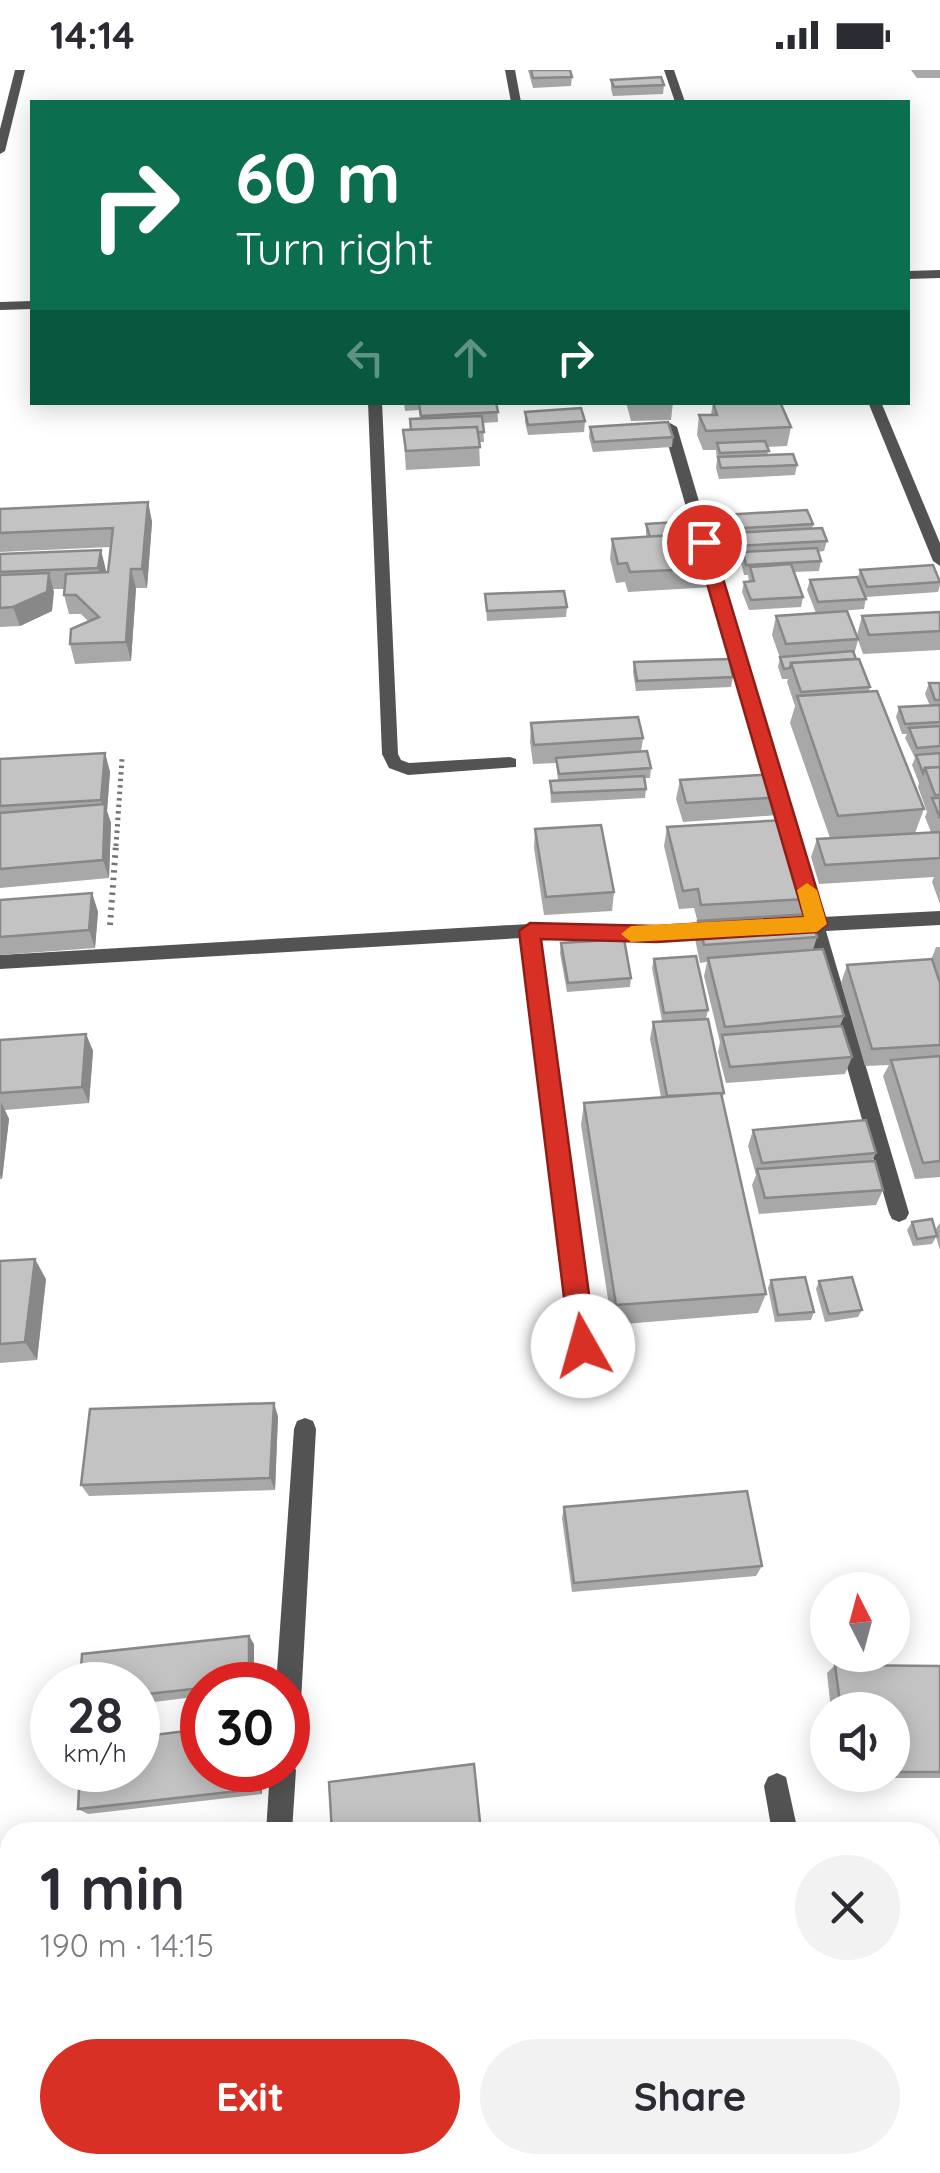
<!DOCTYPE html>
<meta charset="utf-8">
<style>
body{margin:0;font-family:Quicksand,sans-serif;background:#f2f2f3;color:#2b2b33;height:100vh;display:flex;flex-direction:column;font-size:38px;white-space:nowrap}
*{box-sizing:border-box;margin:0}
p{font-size:32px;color:#7c7c81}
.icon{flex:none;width:55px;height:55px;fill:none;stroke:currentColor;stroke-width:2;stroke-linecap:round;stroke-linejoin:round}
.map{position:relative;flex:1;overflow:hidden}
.side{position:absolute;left:0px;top:1752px;width:940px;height:352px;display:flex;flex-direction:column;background:#fff;border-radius:30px 30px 0 0;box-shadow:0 5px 25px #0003}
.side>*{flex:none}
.banner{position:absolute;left:30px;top:30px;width:880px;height:305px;border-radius:0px;box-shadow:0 5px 25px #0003;background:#0b6e4f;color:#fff;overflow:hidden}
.needle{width:65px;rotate:354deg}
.controls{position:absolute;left:810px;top:1502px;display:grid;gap:20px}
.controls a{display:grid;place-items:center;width:100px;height:100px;border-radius:50%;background:#fff;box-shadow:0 5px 25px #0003;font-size:50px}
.speed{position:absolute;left:30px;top:1592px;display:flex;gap:20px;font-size:50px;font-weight:700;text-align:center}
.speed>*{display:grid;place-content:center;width:130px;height:130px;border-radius:50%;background:#fff;box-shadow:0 5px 25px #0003;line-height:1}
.speed small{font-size:25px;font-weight:400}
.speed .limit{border:15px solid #d22;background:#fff;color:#111}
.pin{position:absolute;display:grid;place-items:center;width:85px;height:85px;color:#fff;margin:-42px;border:5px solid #fff;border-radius:50%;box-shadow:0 2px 10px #0007}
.me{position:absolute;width:110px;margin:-55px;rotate:353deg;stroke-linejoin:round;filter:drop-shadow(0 0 8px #0008)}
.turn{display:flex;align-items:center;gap:35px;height:210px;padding:0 40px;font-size:45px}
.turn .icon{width:130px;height:130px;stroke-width:2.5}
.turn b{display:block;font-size:70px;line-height:85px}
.lanes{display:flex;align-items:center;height:95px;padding:0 40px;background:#0003;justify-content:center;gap:50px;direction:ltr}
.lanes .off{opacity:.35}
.round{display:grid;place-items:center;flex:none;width:105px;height:105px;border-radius:52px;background:#f2f2f3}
.summary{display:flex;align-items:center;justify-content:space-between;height:170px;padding:0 40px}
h1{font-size:60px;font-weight:800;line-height:75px}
.button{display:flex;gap:20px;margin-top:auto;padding:20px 40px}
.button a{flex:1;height:115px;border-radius:60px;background:#d93025;color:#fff;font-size:40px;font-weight:800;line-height:115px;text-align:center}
.button a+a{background:#f2f2f3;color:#2b2b33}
.status{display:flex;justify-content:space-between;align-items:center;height:70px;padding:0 50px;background:#fff;direction:ltr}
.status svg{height:28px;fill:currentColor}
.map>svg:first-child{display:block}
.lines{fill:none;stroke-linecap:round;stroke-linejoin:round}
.path-far1{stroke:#757575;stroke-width:5;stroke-dasharray:2.5 4;stroke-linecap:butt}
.path{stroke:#757575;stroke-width:6;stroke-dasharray:2.5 5;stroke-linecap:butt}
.minor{fill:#535353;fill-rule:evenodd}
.tertiary{fill:#535353;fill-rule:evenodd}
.wall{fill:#a8a8a8}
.shaded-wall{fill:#888}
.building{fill:#c3c3c3;stroke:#888;stroke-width:2.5}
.route{fill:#d93025;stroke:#8d1f18;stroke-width:2.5}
.slow{fill:#f59e0b}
</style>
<div class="status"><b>14:14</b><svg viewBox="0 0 49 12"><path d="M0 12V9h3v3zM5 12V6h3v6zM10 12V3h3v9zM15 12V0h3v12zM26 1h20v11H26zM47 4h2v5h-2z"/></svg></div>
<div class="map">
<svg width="940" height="2103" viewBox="0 0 940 2103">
<rect width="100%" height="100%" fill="#fff"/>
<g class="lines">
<!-- path-far1 -->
<polyline class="path-far1" points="116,776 122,689"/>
<!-- path -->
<polyline class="path" points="110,855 116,774"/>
<!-- minor -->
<g class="minor">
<polygon points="15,0 25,0 5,81 0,84 0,59"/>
<polygon points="505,0 515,0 521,32 511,32"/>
<polygon points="664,0 674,0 685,32 675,32"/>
<polygon points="368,332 382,332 398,684 401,690 409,693 510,687 516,689 516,697 408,705 389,698 382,684"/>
<polygon points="868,332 881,332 940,473 940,496 933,491"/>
<polygon points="670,353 677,357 822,847 940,841 940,855 826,861 909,1143 906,1149 899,1152 892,1149 889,1143 808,862 787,863 778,856 787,849 804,848 663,357"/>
<path d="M723 853 732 860C717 878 570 869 539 868L594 1276 591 1283 583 1286 575 1283 572 1276 521 868 0 899V885L529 854 657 857Z"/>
<polygon points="305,1348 313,1351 316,1359 301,1632 297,1641 288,1645 288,1615 276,1615 294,1359 297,1351"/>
<polygon points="288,1689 292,1691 296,1700 292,1762 266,1762 270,1700 288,1700"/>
<polygon points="777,1703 786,1707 798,1762 772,1762 764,1716 768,1707"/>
<polygon points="243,2095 273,2095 272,2103 242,2103"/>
<polygon points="825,2095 855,2095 856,2103 826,2103"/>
</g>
<!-- tertiary -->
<g class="tertiary">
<polygon points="940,200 940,208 908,209 908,201"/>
<polygon points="32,231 32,239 0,240 0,232"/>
</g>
</g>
<!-- wall -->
<g class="wall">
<polygon points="528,0 570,0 572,7 571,16 533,18"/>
<polygon points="911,0 940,0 940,8 917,8"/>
<polygon points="611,10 664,15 663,24 613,26 611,19"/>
<polygon points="404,332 422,332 422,334 427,332 497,332 498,352 483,353 484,372 479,372 480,396 406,400 403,360 410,360 420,348 419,340 405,341"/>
<polygon points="626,332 673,332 671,350 631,351"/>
<polygon points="713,332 791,357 787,376 767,377 768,385 797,395 795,405 719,409 716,398 717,390 716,380 703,380 697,365 699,345 711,345"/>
<polygon points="525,342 585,351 584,362 528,365 525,352"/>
<polygon points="590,357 673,367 672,377 593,382 589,367"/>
<polygon points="148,432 152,452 147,518 136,518 131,591 75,594 70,574 89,552 81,544 69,544 64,525 64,519 53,519 52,541 20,556 0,557 0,484 106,500 105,502 108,502 111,477 0,482 0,439"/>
<polygon points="723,445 813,454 812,459 827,471 824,481 818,482 821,491 819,501 794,502 803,527 801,537 749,540 742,522 744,512 749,511 748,505 744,505 741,492 742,486 732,487 728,474 729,469 725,469 721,455"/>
<polygon points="646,454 699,464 716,498 713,517 628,522 625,512 616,513 610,489 612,469 646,467"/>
<polygon points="860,500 940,510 940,515 938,522 866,527 864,539 816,543 807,520 810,510 858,507"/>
<polygon points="485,524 567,537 566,547 487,551"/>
<polygon points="940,542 940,580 863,584 858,570 854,585 870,617 869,621 924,739 915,763 931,762 925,747 927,742 918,717 919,713 912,695 915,688 905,668 907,664 902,664 896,647 899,637 930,636 925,624 929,613 940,613 940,834 932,812 934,807 819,814 811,787 817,769 830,768 790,653 795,636 787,612 788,609 782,609 778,597 780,588 772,565 776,546 857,565 862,546"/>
<polygon points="634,592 733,607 731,617 636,621 633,602"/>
<polygon points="531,653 643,668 641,682 651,698 650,708 644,708 646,719 645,728 551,733 550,711 558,710 556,693 533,694 530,672"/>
<polygon points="105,683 110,702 107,741 111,753 109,808 0,818 0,689"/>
<polygon points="680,710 784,727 779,745 683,752 676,729"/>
<polygon points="667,757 806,829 801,845 817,867 813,880 844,946 840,956 852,987 845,1004 726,1013 718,982 720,972 704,906 707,892 700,893 695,869 698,853 694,838 679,839 664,776"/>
<polygon points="535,759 614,822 612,841 544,845 534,778"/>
<polygon points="92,823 98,842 95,878 0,885 0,830"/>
<polygon points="561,873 631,908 630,917 567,922 560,883"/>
<polygon points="936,877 940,877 940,1107 915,1109 883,1006 889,995 865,996 841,913 847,895 931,890"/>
<polygon points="654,889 708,940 706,949 724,1023 722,1029 766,1224 758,1243 612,1255 581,1055 584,1033 661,1027 650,969 653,952 662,951 652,898"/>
<polygon points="86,964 93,981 89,1033 5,1040 9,1049 2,1109 0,1109 0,970"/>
<polygon points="753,1060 876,1083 872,1091 883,1120 876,1135 759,1144 752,1115 756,1105 748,1076"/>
<polygon points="912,1152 935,1160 940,1153 940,1180 936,1167 932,1174 913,1176 907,1160"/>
<polygon points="0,1191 46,1209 37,1290 0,1293"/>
<polygon points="771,1210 814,1242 811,1250 775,1252 768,1218"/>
<polygon points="819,1211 862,1240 858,1247 825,1252 816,1219"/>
<polygon points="278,1346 275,1420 89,1426 81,1415"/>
<polygon points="564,1437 762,1496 756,1506 572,1522 562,1448"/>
<polygon points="254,1574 254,1615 202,1615 202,1626 138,1634 138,1615"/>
<polygon points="835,1595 940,1596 940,1708 840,1708 840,1705 892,1705 892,1640 831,1640 827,1603"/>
<polygon points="202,1700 262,1700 262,1724 88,1744 78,1739"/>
<polygon points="930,2011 940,2011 940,2103 921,2103 920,2095 930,2095"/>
</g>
<!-- shaded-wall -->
<g class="shaded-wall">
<polygon points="148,432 152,452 147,518 142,499"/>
<polygon points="101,480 106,500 103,518 98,498"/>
<polygon points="131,499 136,518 131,591 126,572"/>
<polygon points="49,503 54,522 52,541 20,556 13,537"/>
<polygon points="105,683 110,702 107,741 111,753 109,808 103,790 105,743 101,730"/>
<polygon points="92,823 98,842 95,878 89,860"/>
<polygon points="86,964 93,981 89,1033 82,1017"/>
<polygon points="1,1032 9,1049 2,1109 0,1105"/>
<polygon points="35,1189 46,1209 37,1290 25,1272"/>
<polygon points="274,1333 278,1346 275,1420 270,1408"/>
<polygon points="249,1566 254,1574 254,1615 251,1615 249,1613"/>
<polygon points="257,1700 262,1700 262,1724 257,1719"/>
<polygon points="208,2095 218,2095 217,2103 208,2103"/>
</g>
<!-- building -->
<g class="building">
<polygon points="531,0 570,0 572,7 533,8"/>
<polygon points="661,7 664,15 614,17 611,10"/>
<polygon points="447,332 496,332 498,342 421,346 419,334"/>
<polygon points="713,332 780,332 791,357 706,361 699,345 717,345"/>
<polygon points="581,338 585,351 528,355 525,342"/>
<polygon points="482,346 484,362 477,362 477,357 411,360 410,349"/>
<polygon points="668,352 673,367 594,372 590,357"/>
<polygon points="477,357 480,377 406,381 403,360"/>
<polygon points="765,371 769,381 720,383 717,373"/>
<polygon points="793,384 797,395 721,398 718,387"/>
<polygon points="148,432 142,499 131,499 126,572 70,574 71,559 99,547 76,525 64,525 66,504 108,502 113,458 0,463 0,439"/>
<polygon points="807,440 813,454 727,459 723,445"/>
<polygon points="695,451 699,464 650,467 646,454"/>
<polygon points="822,458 827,471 734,476 730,463"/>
<polygon points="705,463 716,498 630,502 627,493 618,494 612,469"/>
<polygon points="817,478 821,491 746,495 743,482"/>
<polygon points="101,480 98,498 0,502 0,484"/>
<polygon points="791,494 803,527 751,530 744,512 754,511 750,497"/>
<polygon points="933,495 940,512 867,517 860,500"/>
<polygon points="49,503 47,522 13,537 0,538 0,505"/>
<polygon points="857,507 866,529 818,532 810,510"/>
<polygon points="564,521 567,537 487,541 485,524"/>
<polygon points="847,541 858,569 786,574 776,546"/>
<polygon points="940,542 940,561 869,565 862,546"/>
<polygon points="853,581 856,589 791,593 790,598 784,599 780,587"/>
<polygon points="729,589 733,607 637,611 634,592"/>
<polygon points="859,589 870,617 801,622 791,593"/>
<polygon points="929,613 940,613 940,630 935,630"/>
<polygon points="877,621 924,739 838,746 797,626"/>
<polygon points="940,635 940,652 905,654 899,637"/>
<polygon points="638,647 643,668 534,675 531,653"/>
<polygon points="940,656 940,676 917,678 909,658"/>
<polygon points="647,681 651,698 559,704 556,688"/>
<polygon points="105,683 101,730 0,736 0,689"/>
<polygon points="940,683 940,697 925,698 923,703 916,685"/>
<polygon points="940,697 940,725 935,725 925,698"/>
<polygon points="776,704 784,727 686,733 680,710"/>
<polygon points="644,706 646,719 552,723 550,711"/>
<polygon points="932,728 940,728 940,748"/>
<polygon points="105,734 103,790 0,799 0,743"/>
<polygon points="785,750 806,829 701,835 698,819 683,821 667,757"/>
<polygon points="601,755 614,822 546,827 535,759"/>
<polygon points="940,762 940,788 825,795 817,769"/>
<polygon points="92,823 89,860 0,867 0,830"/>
<polygon points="810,844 817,867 704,875 698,851"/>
<polygon points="624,869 631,908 568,913 561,873"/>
<polygon points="823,879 844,946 725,957 708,888"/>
<polygon points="696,886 708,940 664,943 654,889"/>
<polygon points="932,889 940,913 940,975 872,979 847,895"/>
<polygon points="708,949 724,1023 667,1026 653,952"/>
<polygon points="842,956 852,987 730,997 722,965"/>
<polygon points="86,964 82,1017 0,1023 0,970"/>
<polygon points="940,986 940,1091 923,1093 891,990"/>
<polygon points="721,1023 766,1224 616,1235 584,1033"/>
<polygon points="866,1050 876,1083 762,1093 753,1060"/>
<polygon points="875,1091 883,1120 765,1128 757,1099"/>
<polygon points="932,1149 937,1166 917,1169 912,1152"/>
<polygon points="35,1189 25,1272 0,1274 0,1191"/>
<polygon points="805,1207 814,1242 778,1245 771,1210"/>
<polygon points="852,1207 862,1240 829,1244 819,1211"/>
<polygon points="274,1333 270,1408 81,1415 90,1339"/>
<polygon points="747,1421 762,1496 574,1513 564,1437"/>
<polygon points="249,1566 249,1613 202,1615 202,1618 138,1625 138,1615 80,1615 82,1584"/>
<polygon points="835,1595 940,1596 940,1702 892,1702 892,1640 841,1640"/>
<polygon points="202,1659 202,1700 257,1700 257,1719 78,1739 80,1700 138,1700 138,1667"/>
<polygon points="474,1694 481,1762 332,1762 329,1712"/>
<polygon points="930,2013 940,2013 940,2103 933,2103 930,2087"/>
<polygon points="21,2095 208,2095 208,2103 20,2103"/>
<rect x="362" y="2095" width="184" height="8"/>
<polygon points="596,2095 649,2095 597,2102"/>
</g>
<!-- route -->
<polygon class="route" points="704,466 712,472 827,854 817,862 657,872 541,869 596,1276 592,1284 583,1287 574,1284 570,1276 519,861 530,853 657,856 804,847 695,472"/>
<!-- slow -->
<polygon class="slow" points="807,813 817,820 827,854 817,862 631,872 621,864 631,856 804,847 797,820"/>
</svg>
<div class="controls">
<a><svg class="needle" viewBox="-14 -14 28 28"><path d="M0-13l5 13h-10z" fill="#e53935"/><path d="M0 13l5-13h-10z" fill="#7c7c81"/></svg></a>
<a><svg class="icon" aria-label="sound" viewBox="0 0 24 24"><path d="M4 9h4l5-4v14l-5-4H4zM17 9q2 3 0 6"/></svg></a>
</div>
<div class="speed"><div>28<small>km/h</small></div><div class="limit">30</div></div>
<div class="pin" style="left:704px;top:472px;background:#d93025"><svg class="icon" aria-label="arrive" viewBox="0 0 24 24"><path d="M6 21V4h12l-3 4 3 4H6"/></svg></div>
<svg class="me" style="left:583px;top:1276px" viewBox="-20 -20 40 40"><circle r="19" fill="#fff"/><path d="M0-13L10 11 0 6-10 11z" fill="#d93025"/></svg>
<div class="banner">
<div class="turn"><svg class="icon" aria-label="right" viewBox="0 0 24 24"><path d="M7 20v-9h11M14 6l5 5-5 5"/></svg><div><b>60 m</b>Turn right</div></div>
<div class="lanes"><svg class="icon off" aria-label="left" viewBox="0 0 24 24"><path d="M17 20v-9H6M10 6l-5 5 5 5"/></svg><svg class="icon off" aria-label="ahead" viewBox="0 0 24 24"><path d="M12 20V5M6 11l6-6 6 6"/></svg><svg class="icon" aria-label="right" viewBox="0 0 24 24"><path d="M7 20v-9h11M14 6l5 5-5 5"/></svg></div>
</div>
<section class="side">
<div class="summary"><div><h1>1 min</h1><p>190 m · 14:15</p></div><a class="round"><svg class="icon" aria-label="close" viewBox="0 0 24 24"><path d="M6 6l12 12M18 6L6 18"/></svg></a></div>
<div class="button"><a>Exit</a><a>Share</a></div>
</section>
</div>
